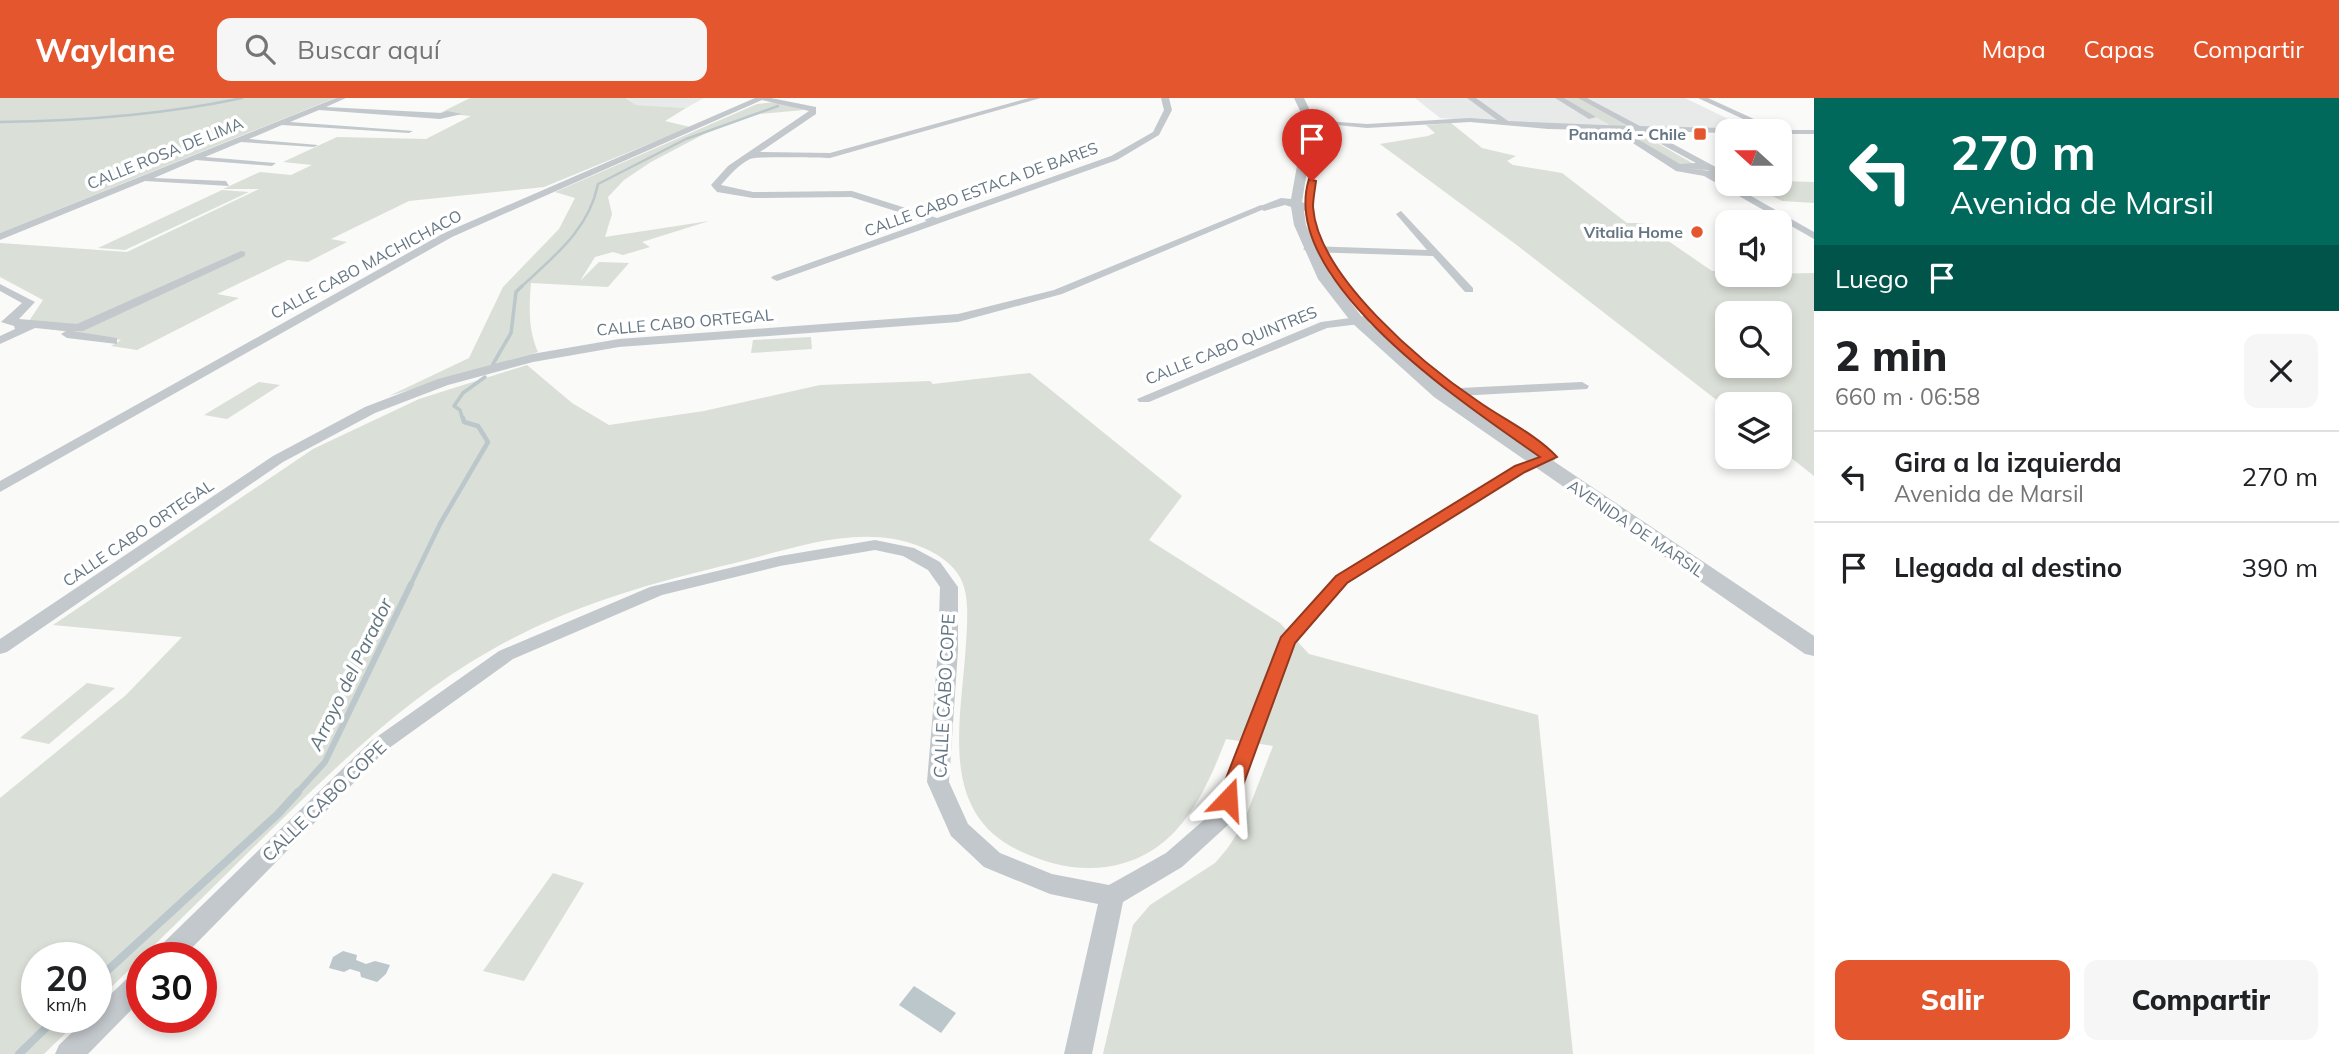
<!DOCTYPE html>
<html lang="es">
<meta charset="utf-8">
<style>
body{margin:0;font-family:Mulish,sans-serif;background:#f6f6f6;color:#202124;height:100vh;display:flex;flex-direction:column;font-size:26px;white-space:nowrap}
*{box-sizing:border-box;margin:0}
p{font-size:23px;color:#757577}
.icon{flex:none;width:38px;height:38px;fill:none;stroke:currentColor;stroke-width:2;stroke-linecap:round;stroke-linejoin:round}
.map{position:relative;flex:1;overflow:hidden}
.details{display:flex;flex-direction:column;background:#fff;width:525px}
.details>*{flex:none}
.guide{background:#00695c;color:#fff;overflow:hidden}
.needle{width:46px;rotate:291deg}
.tools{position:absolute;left:1715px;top:21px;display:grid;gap:14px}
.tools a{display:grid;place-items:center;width:77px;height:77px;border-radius:14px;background:#fff;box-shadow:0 4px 10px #0003;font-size:35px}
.speed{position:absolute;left:21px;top:844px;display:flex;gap:14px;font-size:35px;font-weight:700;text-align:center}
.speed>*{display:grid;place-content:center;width:91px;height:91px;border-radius:50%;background:#fff;box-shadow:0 4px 10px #0003;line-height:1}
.speed small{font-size:18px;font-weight:400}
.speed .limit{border:10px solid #d22;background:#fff;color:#111}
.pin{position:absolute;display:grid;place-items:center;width:60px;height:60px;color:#fff;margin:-72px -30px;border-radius:50% 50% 50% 0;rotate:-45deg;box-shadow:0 0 7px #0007}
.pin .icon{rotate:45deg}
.me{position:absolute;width:77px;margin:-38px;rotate:20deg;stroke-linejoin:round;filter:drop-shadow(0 0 5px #0008)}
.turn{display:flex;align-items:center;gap:24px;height:147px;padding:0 21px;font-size:32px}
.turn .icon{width:91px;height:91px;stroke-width:2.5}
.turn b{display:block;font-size:49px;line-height:60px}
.then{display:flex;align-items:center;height:66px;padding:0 21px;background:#0003;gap:14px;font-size:26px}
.round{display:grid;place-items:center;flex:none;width:74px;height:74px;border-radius:14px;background:#f6f6f6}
.head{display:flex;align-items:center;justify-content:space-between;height:119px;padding:0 21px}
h1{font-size:42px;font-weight:800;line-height:52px}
.primary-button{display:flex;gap:14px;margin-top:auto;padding:14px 21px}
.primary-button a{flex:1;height:80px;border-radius:14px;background:#e4572e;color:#fff;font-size:28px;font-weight:800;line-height:80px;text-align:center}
.primary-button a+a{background:#f6f6f6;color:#202124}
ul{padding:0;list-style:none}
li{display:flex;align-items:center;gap:21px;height:91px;padding:0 21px;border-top:2px solid #e0e0e0}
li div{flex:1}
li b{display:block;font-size:26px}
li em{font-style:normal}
header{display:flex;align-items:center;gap:42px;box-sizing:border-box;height:98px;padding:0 35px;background:#e4572e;color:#fff}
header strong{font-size:33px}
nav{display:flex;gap:38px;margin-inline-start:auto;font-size:24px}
.search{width:490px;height:63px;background:#f6f6f6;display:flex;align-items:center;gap:18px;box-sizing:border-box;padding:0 24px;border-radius:14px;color:#757577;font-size:26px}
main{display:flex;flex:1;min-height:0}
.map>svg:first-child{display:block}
.built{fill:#e8e9e9}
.green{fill:#dadfd7;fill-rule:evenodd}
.water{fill:#bbc7cb}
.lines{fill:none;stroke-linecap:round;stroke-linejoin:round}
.stream-far4{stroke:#bbc7cb;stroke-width:2.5}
.stream-far3{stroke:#bbc7cb;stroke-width:3.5}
.stream-far2{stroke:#bbc7cb;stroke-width:4.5}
.stream-far1{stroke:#bbc7cb;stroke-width:6}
.stream{stroke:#bbc7cb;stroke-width:8}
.minor{fill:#c3c8cc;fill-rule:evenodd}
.tertiary{fill:#c3c8cc;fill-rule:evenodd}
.route{fill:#e4572e;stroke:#94391e;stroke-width:2}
.poi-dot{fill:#e4572e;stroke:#fff;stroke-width:2.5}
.labels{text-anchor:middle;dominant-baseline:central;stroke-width:7;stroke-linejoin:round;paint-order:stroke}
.far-poi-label{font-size:16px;font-weight:bold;fill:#657683;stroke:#fff;text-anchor:end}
.far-street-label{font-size:16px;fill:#657683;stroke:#fff}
.street-label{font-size:18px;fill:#657683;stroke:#fff}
.water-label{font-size:19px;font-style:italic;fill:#60757c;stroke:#fff}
</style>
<header>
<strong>Waylane</strong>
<div class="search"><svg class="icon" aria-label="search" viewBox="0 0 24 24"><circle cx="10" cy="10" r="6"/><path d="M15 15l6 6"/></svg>Buscar aquí</div>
<nav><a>Mapa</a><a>Capas</a><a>Compartir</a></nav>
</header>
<main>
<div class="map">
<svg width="1814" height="956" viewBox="0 0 1814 956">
<rect width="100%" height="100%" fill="#fafaf8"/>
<!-- built -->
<g class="built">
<polygon points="627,0 704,0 686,10 636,7"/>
<polygon points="1415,0 1685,0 1749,31 1547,27 1440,20"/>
</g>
<!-- green -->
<g class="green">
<polygon points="0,0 335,0 0,135"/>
<polygon points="470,0 626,0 636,7 686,10 665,23 690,29 544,89 409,103 331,141 347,144 308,164 288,162 217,196 239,200 137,252 111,248 121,242 22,227 29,223 43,202 0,179 0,145 127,154 259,91 223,91 260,74 291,77 312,67 283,64 337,39 426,41 471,18 440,15"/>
<polygon points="1563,0 1578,0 1708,74 1688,72"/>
<path d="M775 4 804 12 759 16 708 34 651 64 624 82 608 99 612 116 605 139 709 123 642 144 650 149 623 157 613 154 595 159 580 183 599 164 629 165 608 189 531 185C529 208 528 232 538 254L389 298 469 260 503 189 559 131 575 100 555 94 757 6Z"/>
<path d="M1451 25 1482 50 1516 58 1507 63 1513 67 1562 75 1627 125H1642L1712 173H1727V177L1814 175V378L1780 351V306H1727V310L1518 148 1380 46 1428 38 1435 35 1426 27ZM1727 215H1780V268H1727Z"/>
<polygon points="1780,83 1814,84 1814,105 1782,103 1750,86 1780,86"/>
<polygon points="222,92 249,94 125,152 98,150"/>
<polygon points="811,239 812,251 751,255 753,242"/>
<path d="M527 267 572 305 609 327 704 313 820 287 930 283 933 286 1030 275 1182 398 1149 442 1280 525 1309 556 1538 617 1573 956H1103L1133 827 1150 807 1215 765 1227 751 1242 728 1273 648 1226 641C1203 700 1176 759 1106 769 1077 773 1047 766 1020 753 936 714 962 621 966 545 967 527 969 506 964 489 956 460 920 446 894 441 840 432 787 452 735 465 650 485 569 508 493 551 407 599 339 666 269 734 211 791 154 848 96 904V859H37V919H82L44 956H0V700L126 597 182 539 53 527 313 351 419 301Z"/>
<polygon points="259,284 280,287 227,321 204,317"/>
<polygon points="87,585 115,590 49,646 20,640"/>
<polygon points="553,775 584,785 524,883 483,873"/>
</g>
<!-- water -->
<g class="water">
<polygon points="343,853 357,857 356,862 366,866 375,863 390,867 386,876 377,884 361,879 360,874 350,871 344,874 329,870 333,859"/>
<polygon points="914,888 956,915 941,935 899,907"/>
</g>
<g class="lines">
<!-- stream-far4 -->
<g class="stream-far4">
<path d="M0 24C82 23 162 17 242 0"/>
<path d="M520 190C553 159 589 132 598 86L686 41 778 8"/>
</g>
<!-- stream-far3 -->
<g class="stream-far3">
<polyline points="493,266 511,235 516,194 522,188"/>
<polyline points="463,322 460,312 454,308 463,295 485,279"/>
</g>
<!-- stream-far2 -->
<polyline class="stream-far2" points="410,488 440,426 488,344 478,328 464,324 463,320"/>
<!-- stream-far1 -->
<polyline class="stream-far1" points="296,696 325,664 411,486"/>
<!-- stream -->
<g class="stream">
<polyline points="96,883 278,716 298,694"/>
<polyline points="19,956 57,919"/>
</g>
<!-- minor -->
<g class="minor">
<polygon points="336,0 346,0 326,9 442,15 447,13 462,16 440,21 319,12 290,24 413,33 409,35 282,27 249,41 318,47 314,49 241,44 205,59 276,65 272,68 196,62 154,80 226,83 229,88 145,83 0,142 0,135"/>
<path d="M755 0H771L816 9V16L760 54 830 55 1029 0H1041L830 60C817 60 756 58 750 61 738 67 730 77 721 87L753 94 852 93 937 120 1111 58 1153 34 1164 12 1161 0H1169L1172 12 1159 37 1117 62 777 183 771 180 773 178 927 123 851 99 753 100 717 94 711 87 728 68 809 13 762 2 452 139 0 394V383L444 135Z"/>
<path d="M1467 0H1476L1508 23 1628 28 1578 0H1587L1640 28 1762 31 1727 35 1649 33 1723 73V77L1716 78 1814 134V141L1704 78 1676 73 1622 38 1629 36 1680 66 1696 65 1637 33 1548 31 1470 24 1367 30 1306 24 1310 22 1367 26 1470 20 1497 22ZM1685 70 1707 72 1710 73Z"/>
<polygon points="1555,0 1564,0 1596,19 1589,21"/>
<polygon points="1698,0 1708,0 1778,32 1814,32 1814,36 1780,36 1780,33 1769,33"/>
<polygon points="1261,107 1269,109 1062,196 958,224 619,249 533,264 448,287 375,315 283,364 7,554 0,556 0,541 273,358 365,309 438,281 532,256 619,241 958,216 1054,192"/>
<polygon points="1401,113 1473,190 1473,194 1465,194 1433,158 1308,154 1303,151 1308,148 1427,152 1396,116"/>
<polygon points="241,153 245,154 245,158 83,233 72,233 117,240 117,246 67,240 61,236 66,233 35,230 0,246 0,238 15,231 14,228 1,224 22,205 0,193 0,186 35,204 19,221 77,226"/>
<polygon points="1372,217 1376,218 1376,224 1327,230 1149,304 1139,304 1137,301 1321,224"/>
<polygon points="1582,284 1589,288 1587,291 1440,299 1433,295 1440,291"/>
<polygon points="1550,355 1555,356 1555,362 1525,374 1347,486 1296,545 1229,726 1182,769 1123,804 1092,956 1064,956 1098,806 1050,796 984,769 951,738 927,684 938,552 940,489 928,472 903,458 875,452 780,468 662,497 513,561 385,653 183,859 153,859 157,851 371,643 499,553 650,489 780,458 875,442 914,450 940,464 958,489 958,552 949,684 968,726 1000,755 1052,776 1109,787 1166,755 1212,715 1278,543 1335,478 1515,368"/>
<polygon points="142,871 142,901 88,956 55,956 59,947 88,919 96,919 96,910 133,875"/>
</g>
<!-- tertiary -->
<polygon class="tertiary" points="1294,0 1304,0 1315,23 1302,104 1313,110 1304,113 1306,127 1330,177 1362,219 1446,291 1814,538 1814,558 1805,556 1434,299 1352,225 1318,181 1294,127 1291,109 1285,107 1264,113 1258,109 1281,100 1291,101 1305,23"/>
</g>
<!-- route -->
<path class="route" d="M1309 81 1316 83C1315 91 1313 101 1313 109 1318 179 1424 267 1479 304 1503 321 1537 337 1557 359L1525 374 1347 485 1295 545 1238 701 1235 707H1221L1218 701 1281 539 1336 478 1515 368 1540 359C1469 309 1277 183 1309 81Z"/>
<!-- markers -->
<g class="poi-dot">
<rect x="1693" y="29" width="14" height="14" rx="3.5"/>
<circle cx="1697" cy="134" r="7"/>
</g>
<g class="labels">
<!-- far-poi labels -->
<g class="far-poi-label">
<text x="1686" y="36">Panamá - Chile</text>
<text x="1683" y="134">Vitalia Home</text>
</g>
<!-- far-street labels -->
<g class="far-street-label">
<text transform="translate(165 55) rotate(-22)">CALLE ROSA DE LIMA</text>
<text transform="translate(981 91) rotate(-20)">CALLE CABO ESTACA DE BARES</text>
<text transform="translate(366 166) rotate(-28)">CALLE CABO MACHICHACO</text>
<text transform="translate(685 224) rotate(-5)">CALLE CABO ORTEGAL</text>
<text transform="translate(1231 247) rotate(-22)">CALLE CABO QUINTRES</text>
<text transform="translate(1636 430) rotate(34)">AVENIDA DE MARSIL</text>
<text transform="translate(138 435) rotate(-34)">CALLE CABO ORTEGAL</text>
</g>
<!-- street labels -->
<g class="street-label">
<text transform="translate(944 598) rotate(-87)">CALLE CABO COPE</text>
<text transform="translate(324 703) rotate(-44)">CALLE CABO COPE</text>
</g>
<!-- water labels -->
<g class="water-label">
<text transform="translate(350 576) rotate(-64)">Arroyo del Parador</text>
</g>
</g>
</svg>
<div class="tools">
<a><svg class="needle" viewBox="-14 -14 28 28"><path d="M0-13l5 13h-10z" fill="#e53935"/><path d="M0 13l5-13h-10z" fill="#757577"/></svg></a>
<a><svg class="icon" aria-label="sound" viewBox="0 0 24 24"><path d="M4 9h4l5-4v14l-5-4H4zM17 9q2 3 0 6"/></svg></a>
<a><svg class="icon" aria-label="search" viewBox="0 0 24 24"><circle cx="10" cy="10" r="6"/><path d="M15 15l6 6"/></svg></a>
<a><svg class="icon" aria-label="layers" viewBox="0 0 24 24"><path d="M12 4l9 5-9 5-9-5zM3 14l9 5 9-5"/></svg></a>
</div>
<div class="speed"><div>20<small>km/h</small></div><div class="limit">30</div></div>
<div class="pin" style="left:1312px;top:83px;background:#d93025"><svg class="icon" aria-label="arrive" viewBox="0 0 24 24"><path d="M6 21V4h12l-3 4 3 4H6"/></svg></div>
<svg class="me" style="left:1228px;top:701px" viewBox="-20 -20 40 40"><path d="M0-17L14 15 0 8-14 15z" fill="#e4572e" stroke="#fff" stroke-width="4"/></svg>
</div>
<section class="details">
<div class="guide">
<div class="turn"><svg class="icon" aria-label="left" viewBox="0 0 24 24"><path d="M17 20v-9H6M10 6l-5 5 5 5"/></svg><div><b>270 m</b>Avenida de Marsil</div></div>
<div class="then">Luego<svg class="icon" aria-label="arrive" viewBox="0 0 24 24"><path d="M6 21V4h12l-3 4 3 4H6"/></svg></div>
</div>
<div class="head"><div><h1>2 min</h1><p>660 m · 06:58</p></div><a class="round"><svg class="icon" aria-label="close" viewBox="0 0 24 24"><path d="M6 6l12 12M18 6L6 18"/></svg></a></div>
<ul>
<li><svg class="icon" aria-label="left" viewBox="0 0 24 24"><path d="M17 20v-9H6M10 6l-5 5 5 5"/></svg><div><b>Gira a la izquierda</b><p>Avenida de Marsil</p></div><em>270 m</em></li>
<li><svg class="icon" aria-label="arrive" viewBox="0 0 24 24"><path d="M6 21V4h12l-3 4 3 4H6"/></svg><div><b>Llegada al destino</b></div><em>390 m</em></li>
</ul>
<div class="primary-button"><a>Salir</a><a>Compartir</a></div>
</section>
</main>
